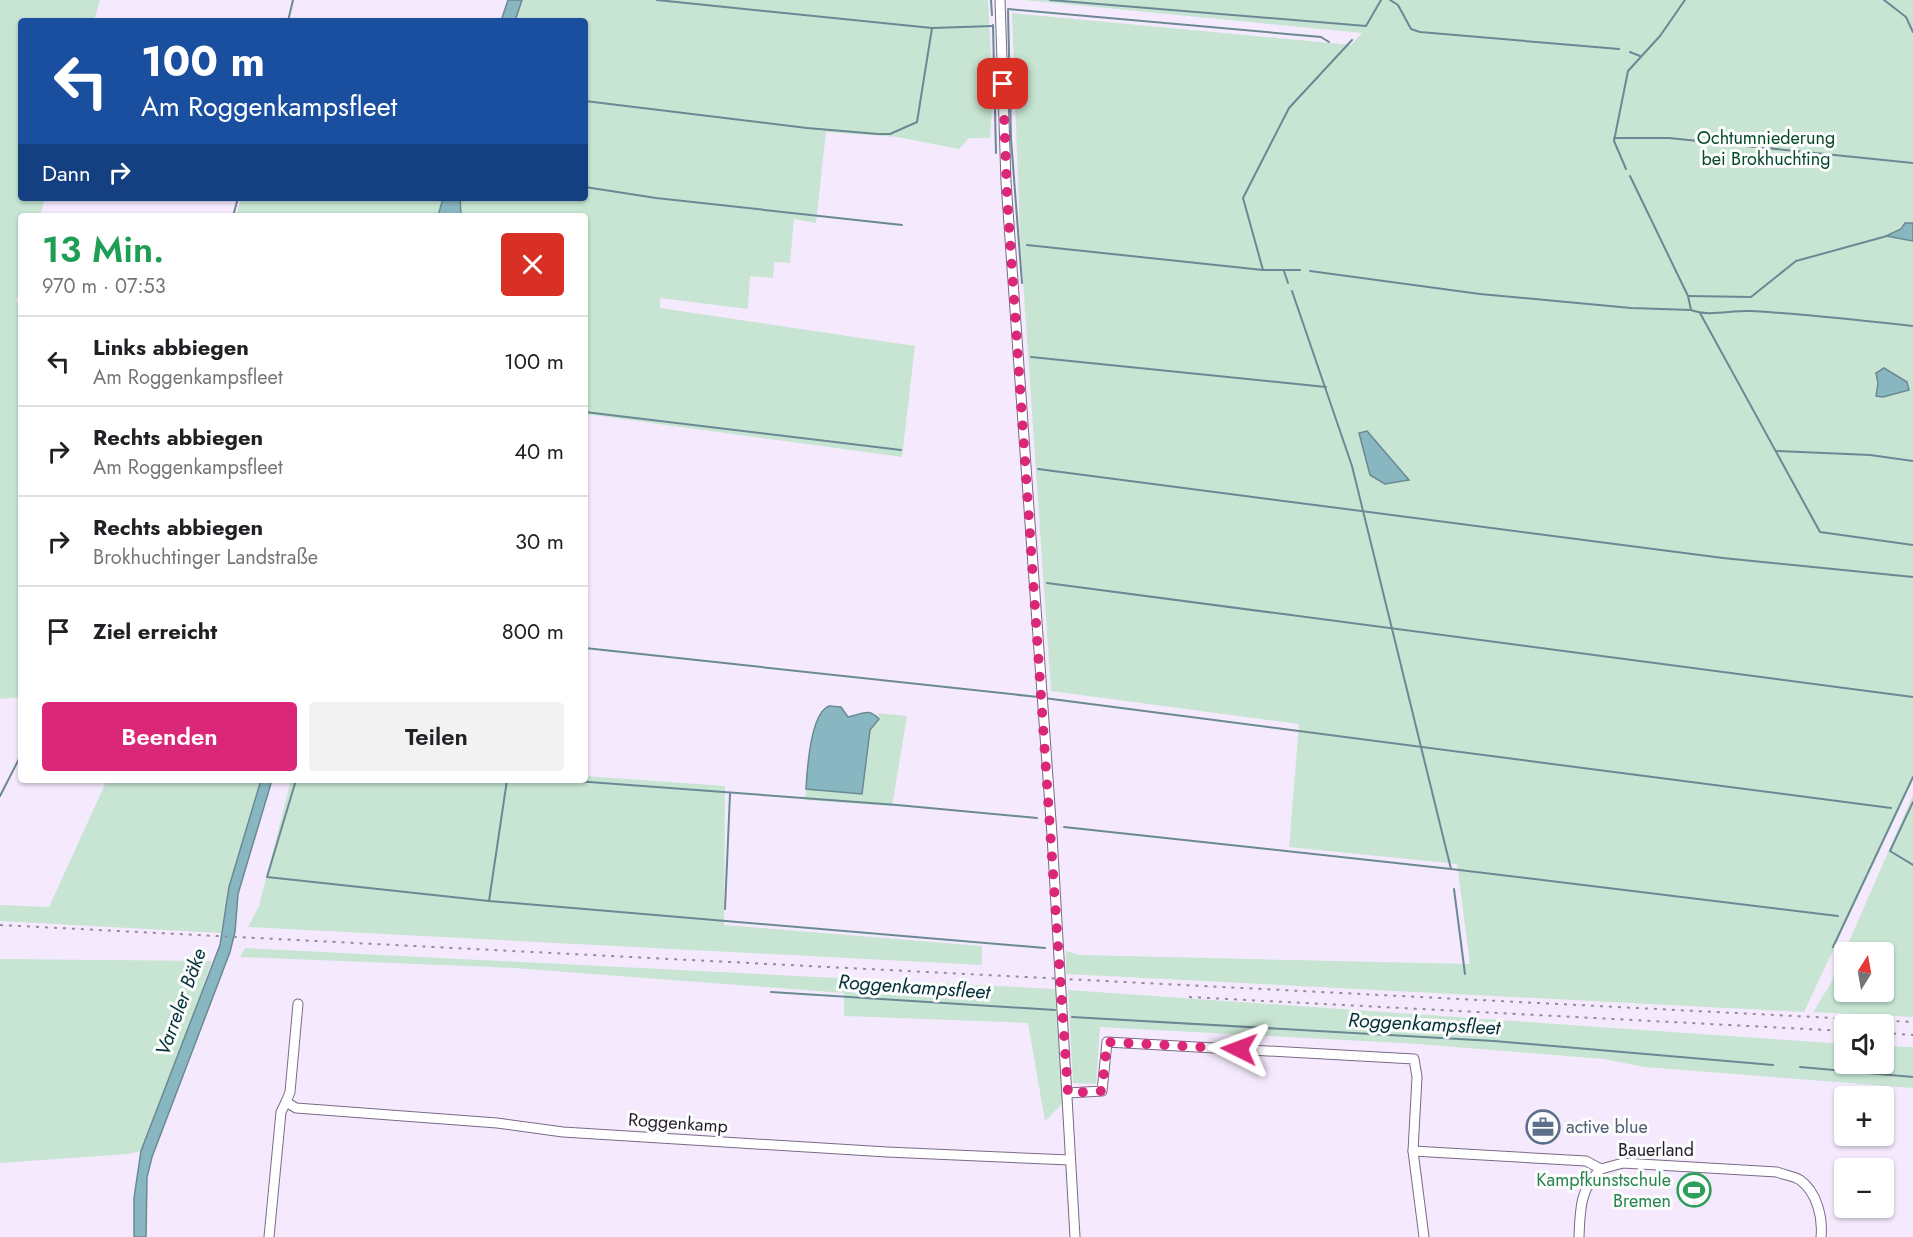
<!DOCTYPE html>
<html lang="de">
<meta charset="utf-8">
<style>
body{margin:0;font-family:Jost,sans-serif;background:#f2f2f2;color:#202124;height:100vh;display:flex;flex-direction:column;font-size:22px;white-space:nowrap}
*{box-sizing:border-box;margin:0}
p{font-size:20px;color:#757577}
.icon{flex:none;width:33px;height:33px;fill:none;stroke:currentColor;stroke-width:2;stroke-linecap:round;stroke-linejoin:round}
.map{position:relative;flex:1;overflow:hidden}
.sheet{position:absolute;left:18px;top:213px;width:570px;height:570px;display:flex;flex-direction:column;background:#fff;border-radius:6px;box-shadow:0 2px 4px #0004}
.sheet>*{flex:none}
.guide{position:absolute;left:18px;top:18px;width:570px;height:183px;border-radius:6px;box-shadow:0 2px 4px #0004;background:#1a4fa0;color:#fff;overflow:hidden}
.needle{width:39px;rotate:11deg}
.buttons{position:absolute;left:1834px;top:942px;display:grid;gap:12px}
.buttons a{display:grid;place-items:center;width:60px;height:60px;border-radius:6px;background:#fff;box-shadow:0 2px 4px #0004;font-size:30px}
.pin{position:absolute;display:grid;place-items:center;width:51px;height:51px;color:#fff;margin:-26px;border-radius:12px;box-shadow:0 3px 9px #0006}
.me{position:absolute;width:66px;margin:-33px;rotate:273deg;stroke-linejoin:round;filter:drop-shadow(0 0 4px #0008)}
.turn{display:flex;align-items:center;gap:21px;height:126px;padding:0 24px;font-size:27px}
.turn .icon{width:78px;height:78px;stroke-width:2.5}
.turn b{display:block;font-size:42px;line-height:51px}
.then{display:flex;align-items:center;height:57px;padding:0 24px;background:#0003;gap:12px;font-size:22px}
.round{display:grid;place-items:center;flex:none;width:63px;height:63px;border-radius:6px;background:#f2f2f2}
.headline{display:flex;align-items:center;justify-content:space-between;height:102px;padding:0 24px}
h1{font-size:36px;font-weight:600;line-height:45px;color:#1e9e55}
.button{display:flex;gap:12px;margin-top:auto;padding:12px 24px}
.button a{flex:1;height:69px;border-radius:6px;background:#db2777;color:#fff;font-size:24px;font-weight:600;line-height:69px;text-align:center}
.button a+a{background:#f2f2f2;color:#202124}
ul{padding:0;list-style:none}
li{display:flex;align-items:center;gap:18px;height:90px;padding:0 24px;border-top:2px solid #e0e0e0}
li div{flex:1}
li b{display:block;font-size:22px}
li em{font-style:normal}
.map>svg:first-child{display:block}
.green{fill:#c7e5d2;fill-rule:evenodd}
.water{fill:#89b7c1;stroke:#6b8994;stroke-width:1.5}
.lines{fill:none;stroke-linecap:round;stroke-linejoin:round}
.stream{stroke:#6b8994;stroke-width:2}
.street-casing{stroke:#7a6a87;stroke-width:11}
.street{stroke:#fff;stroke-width:9}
.rail{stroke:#958b9b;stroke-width:2;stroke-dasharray:3 6;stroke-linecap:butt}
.route{stroke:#db2777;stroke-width:10;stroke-dasharray:0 18}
.labels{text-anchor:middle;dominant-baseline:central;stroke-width:6;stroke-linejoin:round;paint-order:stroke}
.park-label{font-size:18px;fill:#064a2d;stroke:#fcfcfc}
.street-label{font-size:18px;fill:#261f2b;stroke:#fcfcfc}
.service-label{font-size:18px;fill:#4e5e75;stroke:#fcfcfc;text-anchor:start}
.leisure-label{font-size:18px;fill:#27864d;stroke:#fcfcfc;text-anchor:end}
.water-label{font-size:20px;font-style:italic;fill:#033239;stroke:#fcfcfc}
</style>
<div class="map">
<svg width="1913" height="1237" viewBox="0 0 1913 1237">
<rect width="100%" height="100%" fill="#f5eafd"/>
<!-- green -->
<g class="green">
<polygon points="0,0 100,0 94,21 21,21 21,198 45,198 40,216 21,216 21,285 16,302 21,303 21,697 0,699"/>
<polygon points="522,0 988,0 993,97 990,138 969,138 959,149 897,137 826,132 816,223 794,219 790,263 774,262 773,278 750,276 748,309 660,298 660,308 915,346 902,457 585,414 585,216 461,216 460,198 585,198 585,21 515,21"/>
<polygon points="1024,0 1913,0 1913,780 1804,1012 1066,974 1066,951 1080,955 1470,964 1457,864 1289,847 1299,724 1051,691 1020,237 1012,13 1351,45 1362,33"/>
<polygon points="241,198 443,198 438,216 236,216"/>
<polygon points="878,713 907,716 892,806 805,800 806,789 862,794 870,730 879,719"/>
<polygon points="585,776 725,786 724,925 982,946 982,965 248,927 259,906 291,780 585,780"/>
<polygon points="107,780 261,780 229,887 221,933 0,921 0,905 49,907"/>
<path d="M1913 795V1017L1813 1012 1831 983ZM1845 952H1884V992H1845Z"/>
<polygon points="245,948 1056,989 1063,1103 1045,1121 1028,1023 844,1016 844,993 514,968 240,957"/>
<polygon points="0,959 212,961 164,1096 141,1151 128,1154 0,1163"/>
<polygon points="1068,990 1845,1044 1845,1064 1884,1064 1884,1046 1913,1047 1913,1088 1644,1067 1603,1059 1418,1044 1100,1027 1096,1084 1073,1083"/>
</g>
<!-- water -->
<g class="water">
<polygon points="508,0 522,0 515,21 501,21"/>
<polygon points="443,198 460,198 461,216 438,216"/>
<polygon points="1905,223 1913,223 1913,241 1886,236 1901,229"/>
<polygon points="1884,368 1907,382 1909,390 1883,397 1876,396 1878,383 1876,373"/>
<polygon points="1367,431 1409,480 1385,484 1370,475 1359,433"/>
<path d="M829 706 841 707 848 717C861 715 868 707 879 719L870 730 862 794 806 789C807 771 810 713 829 706Z"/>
<polygon points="261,780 272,780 238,894 235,932 230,952 152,1157 147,1177 146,1237 134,1237 134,1198 141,1151 220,945 229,887"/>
</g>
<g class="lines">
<!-- stream -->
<g class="stream">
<polyline points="657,0 932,28 993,26"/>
<polyline points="991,0 992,15"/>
<polyline points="1050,0 1366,26 1381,0"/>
<polyline points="1390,0 1398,5 1411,29 1420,32 1619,49"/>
<polyline points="1884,0 1906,17 1913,32"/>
<polyline points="1008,9 1321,37 1329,42"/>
<polyline points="1008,11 1011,139 1022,283"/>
<polyline points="288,21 293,0"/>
<polyline points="993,25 996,153"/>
<polyline points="1630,52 1640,56"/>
<polyline points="585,101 807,128 878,134 890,134 917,122 932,28"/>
<polyline points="1614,138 1669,138 1913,163"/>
<polyline points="1626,169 1614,141 1628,71 1660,36 1685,0"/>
<polyline points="1630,176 1688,296 1691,310"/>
<polyline points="585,187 656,198 902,225"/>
<polyline points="233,216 238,198"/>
<polyline points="1027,245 1263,270 1300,270"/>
<polyline points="1263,270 1243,198 1289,108 1352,40"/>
<polyline points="1284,271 1288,283"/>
<path d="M1310 271 1480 294 1631 308 1691 310C1709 317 1731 310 1751 311 1805 314 1859 320 1913 326"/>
<polyline points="1292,291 1352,466 1451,869"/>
<polyline points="1688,296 1751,297 1796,261 1887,236"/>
<polyline points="1700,313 1820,532 1913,545"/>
<polyline points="1031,357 1326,387"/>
<polyline points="585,412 901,450"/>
<polyline points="1777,451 1870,455 1913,461"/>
<polyline points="1038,469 1723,558 1913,577"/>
<polyline points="1047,583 1913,697"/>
<polyline points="585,648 1038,697"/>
<polyline points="1044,698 1891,808"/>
<polyline points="296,780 267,877 489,901 1045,948"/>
<polyline points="562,780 897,805 1037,818"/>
<polyline points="0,796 21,755"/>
<polyline points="1913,802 1890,851 1913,865"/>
<polyline points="1064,827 1451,869 1838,916"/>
<polyline points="1454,889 1465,974"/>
<polyline points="489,901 507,780"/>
<polyline points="725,909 730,794"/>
<polyline points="1833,947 1913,777"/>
<polyline points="771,992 1055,1010"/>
<polyline points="1072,1017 1494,1041 1773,1065"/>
<polyline points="1800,1067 1913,1077"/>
</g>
<defs>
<g id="street">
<polyline points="1000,0 1006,182 1052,835 1075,1237"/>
<polyline points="1068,1093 1102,1091 1107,1042 1414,1059 1417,1077 1413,1151 1424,1237"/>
<polyline points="286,1102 290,1092 298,1004"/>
<path d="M1413 1151 1586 1161 1601 1169 1623 1163 1777 1172C1784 1175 1794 1176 1800 1180 1817 1192 1823 1218 1821 1237"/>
<polyline points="269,1237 281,1112 286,1102 296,1108 497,1123 563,1132 887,1152 1070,1160"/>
<path d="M1579 1237C1580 1210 1580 1188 1601 1169"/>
</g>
</defs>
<!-- street casing -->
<use href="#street" class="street-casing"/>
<!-- street -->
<use href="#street" class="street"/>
<!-- rail -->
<g class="rail">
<polyline points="0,925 1913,1022"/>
<polyline points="1189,997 1845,1031"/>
<polyline points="1884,1033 1913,1035"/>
</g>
</g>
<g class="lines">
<!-- route -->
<polyline class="route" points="1003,84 1007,196 1068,1093 1102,1091 1107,1042 1239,1049"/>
</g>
<!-- icons -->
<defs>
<symbol id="office-ring" viewBox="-11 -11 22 22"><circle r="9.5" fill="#fcfcfc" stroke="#5c6f8a" stroke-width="1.5"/><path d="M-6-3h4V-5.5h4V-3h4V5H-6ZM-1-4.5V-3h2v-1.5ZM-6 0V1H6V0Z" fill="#5c6f8a"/></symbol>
<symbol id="stadium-ring" viewBox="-11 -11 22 22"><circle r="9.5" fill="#fcfcfc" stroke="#2e9e5b" stroke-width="1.5"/><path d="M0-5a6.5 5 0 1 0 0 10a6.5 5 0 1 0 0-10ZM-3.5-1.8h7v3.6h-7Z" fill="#2e9e5b"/></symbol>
</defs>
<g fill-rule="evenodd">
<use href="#office-ring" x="1524" y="1108" width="38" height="38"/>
<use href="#stadium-ring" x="1675" y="1171" width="38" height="38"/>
</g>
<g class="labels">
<!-- park labels -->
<g class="park-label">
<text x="1766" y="138">Ochtumniederung<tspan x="1766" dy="21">bei Brokhuchting</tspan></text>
</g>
<!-- street labels -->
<g class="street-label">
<text transform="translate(678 1123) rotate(4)">Roggenkamp</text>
<text x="1656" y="1150">Bauerland</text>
</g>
<!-- service labels -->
<g class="service-label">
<text x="1566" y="1127">active blue</text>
</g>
<!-- leisure labels -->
<g class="leisure-label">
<text x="1671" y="1180">Kampfkunstschule<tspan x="1671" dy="21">Bremen</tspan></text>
</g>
<!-- water labels -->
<g class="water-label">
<text transform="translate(914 987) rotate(4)">Roggenkampsfleet</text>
<text transform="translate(181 1002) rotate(-70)">Varreler Bäke</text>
<text transform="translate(1424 1024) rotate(3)">Roggenkampsfleet</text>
</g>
</g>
</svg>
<div class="buttons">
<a><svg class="needle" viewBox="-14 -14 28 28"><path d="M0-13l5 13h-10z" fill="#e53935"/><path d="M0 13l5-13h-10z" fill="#757577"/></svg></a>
<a><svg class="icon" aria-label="sound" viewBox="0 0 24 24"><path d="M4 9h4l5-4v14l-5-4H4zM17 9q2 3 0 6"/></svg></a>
<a>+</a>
<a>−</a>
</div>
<div class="pin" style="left:1003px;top:84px;background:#d93025"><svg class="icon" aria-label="arrive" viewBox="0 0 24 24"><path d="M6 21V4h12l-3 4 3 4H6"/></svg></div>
<svg class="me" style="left:1239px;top:1049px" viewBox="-20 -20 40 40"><path d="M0-17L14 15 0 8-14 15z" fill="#db2777" stroke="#fff" stroke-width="4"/></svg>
<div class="guide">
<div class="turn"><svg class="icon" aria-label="left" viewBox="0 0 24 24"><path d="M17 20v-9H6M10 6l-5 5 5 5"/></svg><div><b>100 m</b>Am Roggenkampsfleet</div></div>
<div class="then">Dann<svg class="icon" aria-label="right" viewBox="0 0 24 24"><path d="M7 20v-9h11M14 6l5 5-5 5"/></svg></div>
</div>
<section class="sheet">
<div class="headline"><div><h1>13 Min.</h1><p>970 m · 07:53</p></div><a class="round" style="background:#d93025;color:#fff"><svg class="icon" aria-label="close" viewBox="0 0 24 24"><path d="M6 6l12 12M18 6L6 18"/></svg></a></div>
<ul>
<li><svg class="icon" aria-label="left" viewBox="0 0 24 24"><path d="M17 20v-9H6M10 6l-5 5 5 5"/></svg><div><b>Links abbiegen</b><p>Am Roggenkampsfleet</p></div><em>100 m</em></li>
<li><svg class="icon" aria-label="right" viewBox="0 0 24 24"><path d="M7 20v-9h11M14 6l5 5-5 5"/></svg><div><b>Rechts abbiegen</b><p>Am Roggenkampsfleet</p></div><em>40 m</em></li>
<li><svg class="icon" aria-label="right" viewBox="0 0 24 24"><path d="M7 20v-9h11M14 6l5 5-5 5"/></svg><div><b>Rechts abbiegen</b><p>Brokhuchtinger Landstraße</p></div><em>30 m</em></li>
<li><svg class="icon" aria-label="arrive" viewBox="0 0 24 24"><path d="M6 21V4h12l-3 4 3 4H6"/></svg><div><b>Ziel erreicht</b></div><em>800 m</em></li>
</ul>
<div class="button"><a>Beenden</a><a>Teilen</a></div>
</section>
</div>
